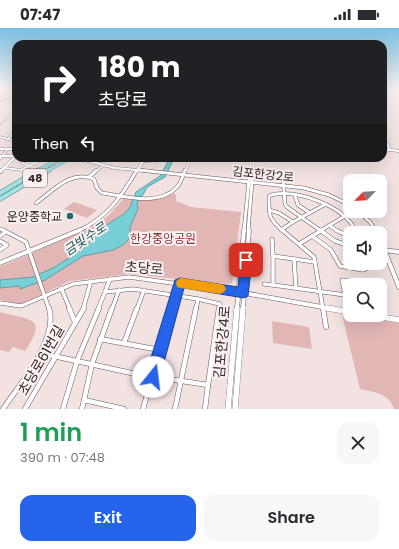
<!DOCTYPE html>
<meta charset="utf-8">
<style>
body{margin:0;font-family:Poppins,"Noto Sans KR",sans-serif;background:#f7f7f7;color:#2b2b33;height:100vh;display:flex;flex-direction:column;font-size:15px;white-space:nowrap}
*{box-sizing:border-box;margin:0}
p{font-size:13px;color:#7c7c81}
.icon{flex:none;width:22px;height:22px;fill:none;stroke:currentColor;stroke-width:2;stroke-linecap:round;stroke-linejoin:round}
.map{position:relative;height:381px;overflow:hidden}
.drawer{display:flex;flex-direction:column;background:#fff;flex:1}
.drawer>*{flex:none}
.top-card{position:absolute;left:12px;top:12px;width:375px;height:122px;border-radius:12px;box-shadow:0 4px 16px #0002;background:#202124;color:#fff;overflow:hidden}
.needle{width:26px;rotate:246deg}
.fabs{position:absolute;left:343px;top:146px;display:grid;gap:8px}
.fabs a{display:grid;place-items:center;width:44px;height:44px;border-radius:8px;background:#fff;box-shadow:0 4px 16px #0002;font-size:20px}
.pin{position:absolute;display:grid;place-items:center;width:34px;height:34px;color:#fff;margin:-17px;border-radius:8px;box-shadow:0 2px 6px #0006}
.me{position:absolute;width:44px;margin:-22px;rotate:16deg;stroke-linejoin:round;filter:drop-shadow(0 0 3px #0008)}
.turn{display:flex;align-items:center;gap:14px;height:84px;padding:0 20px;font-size:18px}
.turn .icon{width:52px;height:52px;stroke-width:2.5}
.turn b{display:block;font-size:28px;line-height:34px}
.then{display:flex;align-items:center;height:38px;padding:0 20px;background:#0003;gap:8px;font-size:15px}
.round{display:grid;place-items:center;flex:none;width:42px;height:42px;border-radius:12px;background:#f7f7f7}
.summary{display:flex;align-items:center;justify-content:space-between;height:68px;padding:0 20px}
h1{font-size:24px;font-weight:600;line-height:30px;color:#1e9e55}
.primary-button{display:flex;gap:8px;margin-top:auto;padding:8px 20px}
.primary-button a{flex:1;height:46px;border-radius:12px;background:#2563eb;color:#fff;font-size:16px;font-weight:600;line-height:46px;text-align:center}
.primary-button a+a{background:#f7f7f7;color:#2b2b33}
.status{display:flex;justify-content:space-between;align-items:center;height:28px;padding:0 20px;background:#fff;direction:ltr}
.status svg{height:11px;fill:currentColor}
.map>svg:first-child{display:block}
.green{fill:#e3b6b6}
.water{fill:#78cfd5;stroke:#629da1}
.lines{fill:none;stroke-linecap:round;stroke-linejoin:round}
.primary-tunnel-far1{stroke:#cbbdbd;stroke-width:3;stroke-dasharray:3 1.5;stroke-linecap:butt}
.primary-tunnel{stroke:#cbbdbd;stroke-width:4;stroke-dasharray:4 2;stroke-linecap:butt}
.minor-far4-casing{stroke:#685b5a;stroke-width:2}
.minor-far3-casing{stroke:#685b5a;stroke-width:2.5}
.minor-far2-casing{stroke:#685b5a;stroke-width:4}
.minor-far1-casing{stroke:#685b5a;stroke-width:4.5}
.minor-casing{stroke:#685b5a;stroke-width:5.5}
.tertiary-far3-casing{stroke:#685b5a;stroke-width:3}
.tertiary-far2-casing{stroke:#685b5a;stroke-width:4}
.tertiary-far1-casing{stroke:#685b5a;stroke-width:5}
.tertiary-casing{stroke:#685b5a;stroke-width:6}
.primary-far1-casing{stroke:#569296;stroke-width:3.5}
.primary-casing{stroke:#569296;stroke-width:5}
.minor-far4{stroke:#fff;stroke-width:1.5}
.minor-far3{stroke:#fff;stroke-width:2}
.minor-far2{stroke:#fff;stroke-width:3}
.minor-far1{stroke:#fff;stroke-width:3.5}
.minor{stroke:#fff;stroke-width:4.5}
.tertiary-far3{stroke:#fff;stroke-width:2.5}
.tertiary-far2{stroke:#fff;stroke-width:3}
.tertiary-far1{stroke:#fff;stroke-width:4}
.tertiary{stroke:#fff;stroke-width:5.5}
.primary-far1{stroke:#a6dfe3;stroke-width:3}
.primary{stroke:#a6dfe3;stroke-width:4}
.route{fill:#2563eb;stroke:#184099}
.slow{fill:#f59e0b}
.poi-dot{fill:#1d6a6f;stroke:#fdf0f0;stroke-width:1.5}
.labels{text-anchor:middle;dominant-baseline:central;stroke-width:4;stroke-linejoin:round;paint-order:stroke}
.shield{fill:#fdf0f0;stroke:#6d6565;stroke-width:1}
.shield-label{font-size:11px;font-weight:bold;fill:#2f2929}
.street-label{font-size:12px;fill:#2f2929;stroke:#fdf0f0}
.poi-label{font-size:12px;fill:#2f2929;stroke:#fdf0f0;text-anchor:end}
.park-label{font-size:12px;fill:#88343b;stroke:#fdf0f0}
.water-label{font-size:13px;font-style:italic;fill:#196166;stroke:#fdf0f0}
.near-street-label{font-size:14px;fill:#2f2929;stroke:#fdf0f0}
</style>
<div class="status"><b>07:47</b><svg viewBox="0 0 49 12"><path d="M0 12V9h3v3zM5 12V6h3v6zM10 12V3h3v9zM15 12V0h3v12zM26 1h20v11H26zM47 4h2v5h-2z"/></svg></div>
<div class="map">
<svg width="399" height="381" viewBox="0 0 399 381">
<rect width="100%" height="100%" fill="#f2e2e2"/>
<!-- green -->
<g class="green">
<polygon points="0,61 10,61 12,65 16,65 16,70 0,75"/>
<path d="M174 165 176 167V173L191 179 241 184 232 255 227 256 129 246 70 253 21 276 0 272V239L92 199 108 188 124 170C141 173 157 173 174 165Z"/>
<polygon points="74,174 97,182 87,190 64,181"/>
<path d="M0 284C30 292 49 289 25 323L13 319 9 324 0 322Z"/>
<path d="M342 287 399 295V381H394C389 365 374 364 360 361Z"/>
<polygon points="272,293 309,299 312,321 273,315"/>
</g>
<!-- water -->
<polygon class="water" points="170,130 174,130 165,149 147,159 144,165 137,175 138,181 130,199 130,210 123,217 113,222 83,228 45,252 20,261 20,258 0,260 0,252 33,249 55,239 84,220 100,201 124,186 130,179 136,164 160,148"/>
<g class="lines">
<!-- primary-tunnel-far1 -->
<g class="primary-tunnel-far1">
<polyline points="53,138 66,130"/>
<polyline points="40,143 55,135"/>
</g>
<!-- primary-tunnel -->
<polyline class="primary-tunnel" points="15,158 42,142"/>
<defs>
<polyline id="minor-far4" points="0,97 16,82"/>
<g id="minor-far3">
<polyline points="383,106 390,122"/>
<polyline points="0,109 16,113"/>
<polyline points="8,111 13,104"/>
<polyline points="0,121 12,121"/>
<polyline points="0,128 16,128"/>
<polyline points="0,131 8,121"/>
<polyline points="143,133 155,134 159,130"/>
<polyline points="29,138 44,130"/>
<polyline points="6,140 21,142 29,138 23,135 26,130"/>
<polyline points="96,143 104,137"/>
<polyline points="185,143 191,130"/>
</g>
<g id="minor-far2">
<polyline points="89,149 97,142"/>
<polyline points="283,149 285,176 287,179 321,203"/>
<polyline points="283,151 289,152 289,150"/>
<polyline points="295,168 298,177 310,185"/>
<path d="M36 175C54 162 70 142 94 151L97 160 102 165C124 168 159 179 177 159 181 155 183 148 185 142"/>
<polyline points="269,182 279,185 293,194 281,202"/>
<polyline points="293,194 326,176"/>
<polyline points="329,197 337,203"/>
<polyline points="0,201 5,203"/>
<path d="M283 203C268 190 269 188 269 168L271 167C298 161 344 178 356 203"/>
<polyline points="320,203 345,188"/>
</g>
<g id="minor-far1">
<polyline points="3,202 26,214 49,281"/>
<polyline points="282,202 314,229 323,281"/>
<polyline points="320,202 335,213 350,218"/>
<polyline points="336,202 350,209"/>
<polyline points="356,202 357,205"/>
<polyline points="0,208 6,204"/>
<polyline points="312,208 331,222 340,238 363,242 368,240 368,235"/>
<polyline points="272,211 273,228"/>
<polyline points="0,213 7,217 0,222"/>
<polyline points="299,216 322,202"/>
<polyline points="294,231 296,260"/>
<polyline points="315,234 273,228 273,257 345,267 342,252 361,254 365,257"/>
<polyline points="110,251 105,264 133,261 198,271 196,281"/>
<polyline points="264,256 273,257"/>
<polyline points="61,260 70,281"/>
<polyline points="198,271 220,276 219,281"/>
<polyline points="0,275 21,278 73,256 129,249 244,265"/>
<polyline points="83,281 91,253"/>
<polyline points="98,281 105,264"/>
<polyline points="112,281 119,262"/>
<polyline points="137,281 144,262"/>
<polyline points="172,281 179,255"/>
</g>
<g id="minor">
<polyline points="69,280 75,294"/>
<polyline points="323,280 326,299"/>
<polyline points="100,311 160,322"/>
<polyline points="124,315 137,280"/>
<polyline points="40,325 136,346 208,357 205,381"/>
<polyline points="208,357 219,280"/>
<polyline points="84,372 124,381"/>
<path d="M3 381C19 357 59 311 49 280"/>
<polyline points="25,381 84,280"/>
<polyline points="63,381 77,333 99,280"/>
<polyline points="82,381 92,336 112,280"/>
<polyline points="143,381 172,280"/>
<polyline points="175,381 196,280"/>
</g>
<g id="tertiary-far3">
<polyline points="383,121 399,123"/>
<polyline points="77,130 115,140 148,143"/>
<polyline points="1,143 16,128"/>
<polyline points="137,143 145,130"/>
<polyline points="250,143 251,130"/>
<polyline points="253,143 254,130"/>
</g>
<g id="tertiary-far2">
<polyline points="139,142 304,160 329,167 350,177"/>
<polyline points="0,144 2,142"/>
<polyline points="358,183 370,194 376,203"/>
<path d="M78 203C107 190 121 169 137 142"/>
<polyline points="244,203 250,142"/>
<polyline points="248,203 253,142"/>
</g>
<g id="tertiary-far1">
<polyline points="375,202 377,205"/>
<polyline points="380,211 399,259"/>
<polyline points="384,222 399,224"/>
<polyline points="0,235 80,202"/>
<polyline points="244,265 333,281"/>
<polyline points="237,281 244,202"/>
<polyline points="243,281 249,202"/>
</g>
<g id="tertiary">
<polyline points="327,280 350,284"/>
<polyline points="371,287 399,292"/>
<polyline points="228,381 237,280"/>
<polyline points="235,381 243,280"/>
</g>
<g id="primary-far1">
<polyline points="37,143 60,130"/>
<polyline points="47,143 70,130"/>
</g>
<g id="primary">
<polyline points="0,165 39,142"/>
<polyline points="0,171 49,142"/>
</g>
</defs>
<!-- minor-far4 casing -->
<use href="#minor-far4" class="minor-far4-casing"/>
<!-- minor-far3 casing -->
<use href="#minor-far3" class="minor-far3-casing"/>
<!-- minor-far2 casing -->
<use href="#minor-far2" class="minor-far2-casing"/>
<!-- minor-far1 casing -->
<use href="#minor-far1" class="minor-far1-casing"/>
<!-- minor casing -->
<use href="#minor" class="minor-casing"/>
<!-- tertiary-far3 casing -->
<use href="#tertiary-far3" class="tertiary-far3-casing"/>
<!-- tertiary-far2 casing -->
<use href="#tertiary-far2" class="tertiary-far2-casing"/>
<!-- tertiary-far1 casing -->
<use href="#tertiary-far1" class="tertiary-far1-casing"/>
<!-- tertiary casing -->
<use href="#tertiary" class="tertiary-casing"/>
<!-- primary-far1 casing -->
<use href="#primary-far1" class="primary-far1-casing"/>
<!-- primary casing -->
<use href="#primary" class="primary-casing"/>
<!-- minor-far4 -->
<use href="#minor-far4" class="minor-far4"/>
<!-- minor-far3 -->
<use href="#minor-far3" class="minor-far3"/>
<!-- minor-far2 -->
<use href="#minor-far2" class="minor-far2"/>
<!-- minor-far1 -->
<use href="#minor-far1" class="minor-far1"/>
<!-- minor -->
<use href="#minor" class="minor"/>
<!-- tertiary-far3 -->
<use href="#tertiary-far3" class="tertiary-far3"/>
<!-- tertiary-far2 -->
<use href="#tertiary-far2" class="tertiary-far2"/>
<!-- tertiary-far1 -->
<use href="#tertiary-far1" class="tertiary-far1"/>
<!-- tertiary -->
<use href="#tertiary" class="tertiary"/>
<!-- primary-far1 -->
<use href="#primary-far1" class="primary-far1"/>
<!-- primary -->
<use href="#primary" class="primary"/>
</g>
<!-- sky -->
<linearGradient id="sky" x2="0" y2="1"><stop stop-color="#7bbfe0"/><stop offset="0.53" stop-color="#f9f2f2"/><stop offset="1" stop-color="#f9f2f2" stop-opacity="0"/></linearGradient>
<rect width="399" height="115" fill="url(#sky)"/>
<!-- route -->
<polygon class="route" points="246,228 252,232 248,268 244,270 184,260 160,349 158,354 153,357 147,354 145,349 175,252 180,250 238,259 241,232"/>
<!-- slow -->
<polygon class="slow" points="181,250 220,256 224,257 226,261 224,264 220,266 181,260 177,259 176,255 177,252"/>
<!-- markers -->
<circle class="poi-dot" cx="70" cy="188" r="4"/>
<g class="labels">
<!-- shield labels -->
<rect class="shield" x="23" y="141" width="24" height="18" rx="3"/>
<g class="shield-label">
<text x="35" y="150">48</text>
</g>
<!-- street labels -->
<g class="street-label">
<text transform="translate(263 146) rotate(6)">김포한강2로</text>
</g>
<!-- poi labels -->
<g class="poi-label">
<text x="62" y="188">운양중학교</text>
</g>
<!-- park labels -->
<g class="park-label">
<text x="163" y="210">한강중앙공원</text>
</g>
<!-- water labels -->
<g class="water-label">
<text transform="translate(85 211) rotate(-34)">금빛수로</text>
</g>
<!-- near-street labels -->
<g class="near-street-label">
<text transform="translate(144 240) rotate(4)">초당로</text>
<text transform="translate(222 314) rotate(-85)">김포한강4로</text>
<text transform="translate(41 332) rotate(-60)">초당로61번길</text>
</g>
</g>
</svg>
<div class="fabs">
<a><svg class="needle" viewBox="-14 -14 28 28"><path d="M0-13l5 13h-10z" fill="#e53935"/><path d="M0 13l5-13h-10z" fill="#7c7c81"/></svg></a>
<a><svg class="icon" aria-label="sound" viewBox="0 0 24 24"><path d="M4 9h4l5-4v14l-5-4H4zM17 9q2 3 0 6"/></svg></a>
<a><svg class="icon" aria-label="search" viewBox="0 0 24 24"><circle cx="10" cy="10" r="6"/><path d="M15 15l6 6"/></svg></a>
</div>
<div class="pin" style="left:246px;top:232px;background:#d93025"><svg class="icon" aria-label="arrive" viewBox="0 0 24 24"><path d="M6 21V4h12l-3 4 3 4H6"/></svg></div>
<svg class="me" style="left:153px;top:349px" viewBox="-20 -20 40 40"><circle r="19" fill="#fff"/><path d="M0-13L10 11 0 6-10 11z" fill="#2563eb"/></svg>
<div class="top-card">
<div class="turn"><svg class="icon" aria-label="right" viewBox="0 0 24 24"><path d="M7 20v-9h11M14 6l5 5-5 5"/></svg><div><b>180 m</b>초당로</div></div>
<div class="then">Then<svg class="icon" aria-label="left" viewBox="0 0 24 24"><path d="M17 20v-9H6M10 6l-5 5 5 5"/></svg></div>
</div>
</div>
<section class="drawer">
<div class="summary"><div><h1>1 min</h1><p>390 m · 07:48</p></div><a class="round"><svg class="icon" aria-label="close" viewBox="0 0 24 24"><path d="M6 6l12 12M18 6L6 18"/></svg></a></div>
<div class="primary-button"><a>Exit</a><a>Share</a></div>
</section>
